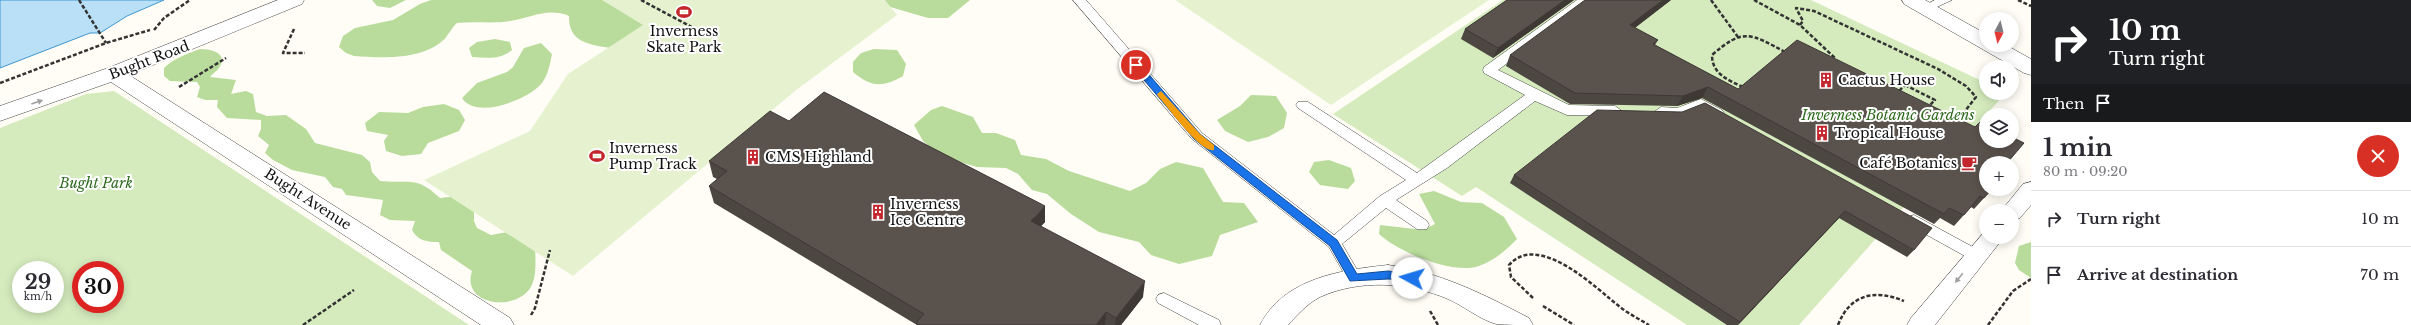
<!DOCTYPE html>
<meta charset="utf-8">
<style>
body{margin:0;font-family:"Libre Baskerville",serif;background:#f7f7f7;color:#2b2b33;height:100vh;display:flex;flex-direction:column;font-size:15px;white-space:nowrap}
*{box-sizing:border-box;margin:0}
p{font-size:13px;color:#7c7c81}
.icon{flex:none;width:22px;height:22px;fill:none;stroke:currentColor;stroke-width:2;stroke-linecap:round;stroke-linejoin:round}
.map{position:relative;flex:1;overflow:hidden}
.side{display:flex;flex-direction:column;background:#fff;width:380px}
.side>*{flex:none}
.top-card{background:#202124;color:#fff;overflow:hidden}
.needle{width:26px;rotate:187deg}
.fabs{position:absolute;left:1979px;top:12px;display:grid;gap:8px}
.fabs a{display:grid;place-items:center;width:40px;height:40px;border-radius:50%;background:#fff;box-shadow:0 2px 10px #0003;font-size:20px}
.speed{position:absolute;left:12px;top:261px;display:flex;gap:8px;font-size:20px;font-weight:700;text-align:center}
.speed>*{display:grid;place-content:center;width:52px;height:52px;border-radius:50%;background:#fff;box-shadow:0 2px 10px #0003;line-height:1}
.speed small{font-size:10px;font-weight:400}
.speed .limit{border:6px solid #d22;background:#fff;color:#111}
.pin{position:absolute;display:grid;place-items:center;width:34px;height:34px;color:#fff;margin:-17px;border:2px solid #fff;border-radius:50%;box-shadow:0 1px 4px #0007}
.me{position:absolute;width:44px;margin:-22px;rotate:276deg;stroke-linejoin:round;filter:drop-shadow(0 0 3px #0008)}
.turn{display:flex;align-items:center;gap:14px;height:84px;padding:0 12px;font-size:18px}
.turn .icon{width:52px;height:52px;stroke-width:2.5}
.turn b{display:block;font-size:28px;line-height:34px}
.then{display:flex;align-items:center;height:38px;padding:0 12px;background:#0003;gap:8px;font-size:15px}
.round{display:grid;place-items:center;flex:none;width:42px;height:42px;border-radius:21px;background:#f7f7f7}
.head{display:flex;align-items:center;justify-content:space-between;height:68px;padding:0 12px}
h1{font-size:24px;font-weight:800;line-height:30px}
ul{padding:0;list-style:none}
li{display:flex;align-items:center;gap:12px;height:56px;padding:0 12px;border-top:1px solid #e1e1e2}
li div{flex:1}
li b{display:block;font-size:15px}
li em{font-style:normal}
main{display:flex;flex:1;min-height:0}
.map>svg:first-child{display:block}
.green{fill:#d5ebbd;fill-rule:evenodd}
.forest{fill:#b9dc9c}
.pitch{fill:#e6f2cf}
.water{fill:#b9e0f7;stroke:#3f96cf}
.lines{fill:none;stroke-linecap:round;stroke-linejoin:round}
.service-casing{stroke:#444;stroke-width:1}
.minor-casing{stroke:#444;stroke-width:1}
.path{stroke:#333;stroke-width:2.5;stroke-dasharray:4 2;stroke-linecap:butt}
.service{fill:#fff;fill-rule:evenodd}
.minor{fill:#fff;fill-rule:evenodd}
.wall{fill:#4d4742}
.shaded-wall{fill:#3f3936}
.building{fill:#5a524d;stroke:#3f3936}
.oneway{fill:#a0a0a0}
.route{fill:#1a73e8;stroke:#114b97}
.slow{fill:#f59e0b}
.labels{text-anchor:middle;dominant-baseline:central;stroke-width:4;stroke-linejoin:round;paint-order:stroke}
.poi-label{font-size:14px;fill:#111;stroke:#fff;text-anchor:start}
.street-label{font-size:14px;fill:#111;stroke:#fff}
.park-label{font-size:14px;font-style:italic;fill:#2f6b1f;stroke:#fff}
</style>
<main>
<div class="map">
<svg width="2031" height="325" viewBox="0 0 2031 325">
<rect width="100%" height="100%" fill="#fffdf5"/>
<!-- green -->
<g class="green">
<polygon points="1503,0 1811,0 1986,83 1986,93 1999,93 2002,97 1799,325 1687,325 1476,187 1462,196 1333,114"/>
<path d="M114 91 469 325H0V128L86 94ZM21 270H55V304H21ZM81 270H115V304H81Z"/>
</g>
<!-- forest -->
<g class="forest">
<polygon points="372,0 406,0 390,8 377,6"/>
<path d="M431 0H616L659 14 616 49C594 45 568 45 569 16 548 7 531 18 510 21 493 24 474 21 457 23 451 28 448 37 441 42 419 60 381 58 354 56L346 53 339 47 343 36 355 28 393 20 420 4Z"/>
<polygon points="866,0 970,0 948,18 928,18"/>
<path d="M495 39 510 42 512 50C500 60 488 58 472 57L469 48 477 42Z"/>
<path d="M541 43 552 54C550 64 548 75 542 83 528 100 476 120 462 98L477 83 507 72 513 67 524 48Z"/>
<path d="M200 49C211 49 229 53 219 68 217 71 212 74 210 77L236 80 231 94 246 91 253 94 256 112 267 116 286 115 306 129 315 143 362 155 370 162 372 172 380 181C410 184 416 175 440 198L459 196 474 206V221L477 228 491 235 513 231 535 242C535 254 537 271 533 282 523 313 460 308 472 271L441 250 439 242C427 242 418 241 412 230L415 221 390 220 380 215 383 200 346 195 342 189 333 187 325 177 292 170 273 160 265 153 269 145 258 136 261 129V120L227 118 217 107 218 100H205L197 97 200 87 197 82 170 81 164 76V68C174 58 187 54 200 49Z"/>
<path d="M874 49 897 50 906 64 903 76C882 88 871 87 853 72V62L861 53Z"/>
<polygon points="1251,95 1276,96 1287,113 1284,128 1268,137 1248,142 1225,131 1217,120 1240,106"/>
<polygon points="444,104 459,110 465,120 459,131 428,143 421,154 402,156 386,151 384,141 388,135 367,131 365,123 379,112 408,113 423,107"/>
<polygon points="942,106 973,117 982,133 996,133 1015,140 1021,155 1046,159 1069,171 1130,191 1146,183 1160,169 1176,162 1203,168 1223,202 1244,203 1258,222 1220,235 1212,256 1179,264 1151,255 1139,242 1099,232 1071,214 1047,194 1032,190 1018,174 1006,168 977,167 942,157 923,141 914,125 931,110"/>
<polygon points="1329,160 1351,168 1355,181 1348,189 1320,185 1309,172 1314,162"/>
<path d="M1434 191 1461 202 1482 203 1504 217 1517 239C1505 251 1495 260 1479 266 1453 275 1398 252 1379 234L1380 225 1423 230 1435 224 1419 194Z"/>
<polygon points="2031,242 2031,278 2019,270 2015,263 2019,246"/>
</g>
<!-- pitch -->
<g class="pitch">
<polygon points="602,0 885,0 897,15 795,91 573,276 424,180 530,131 568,74 643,25"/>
<polygon points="1175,0 1489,0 1331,105"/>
</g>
<!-- water -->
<polygon class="water" points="0,0 164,0 127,16 100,33 90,33 0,68"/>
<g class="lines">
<defs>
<g id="service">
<polygon points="1073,0 1086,0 1202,133 1334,235 1380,196 1406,180 1298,108 1296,105 1298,102 1308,102 1417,173 1525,95 1484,73 1483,70 1484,67 1577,0 1591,0 1498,70 1569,105 1615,106 1622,111 1615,116 1567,115 1535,101 1447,168 1396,200 1427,221 1429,225 1427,229 1417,229 1386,208 1342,244 1362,278 1359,282 1354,284 1349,282 1329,247 1192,139"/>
<polygon points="1935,0 1952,0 1926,12 1920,8"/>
<path d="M1701 99 1722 110 1724 113 1722 116H1712L1700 109C1690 114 1662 125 1654 112L1661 107 1677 108Z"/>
<polygon points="1914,215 1982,252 1985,256 1982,260 1977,262 1972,260 1909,225 1907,221 1909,217"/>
<polygon points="1164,293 1219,320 1221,325 1199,325 1158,303 1156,299 1158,295"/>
</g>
<g id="minor">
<polygon points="278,0 304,0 302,4 129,75 510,318 514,325 481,325 111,82 0,121 0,106 108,68"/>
<polygon points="1902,0 1925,0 1986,34 1986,45 2006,45 2031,59 2031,75 2024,73 1904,4"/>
<polygon points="2031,182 2031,205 2020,218 2012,221 2012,211 2001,211 2023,184"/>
<polygon points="1986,230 1986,237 2004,237 1935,325 1907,325 1911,318"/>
<path d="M1388 265C1440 272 1483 294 1529 318L1533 325C1522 325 1506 325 1496 324 1479 319 1464 306 1448 299 1408 282 1360 279 1320 297 1308 303 1297 315 1288 325H1260C1284 278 1341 270 1388 265Z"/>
</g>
</defs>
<!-- service casing -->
<use href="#service" class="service-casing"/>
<!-- minor casing -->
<use href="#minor" class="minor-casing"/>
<!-- path -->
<g class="path">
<polyline points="79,0 106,43"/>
<polyline points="641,0 701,32"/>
<polyline points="1711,0 1738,37"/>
<polyline points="1754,0 1800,25 1836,59"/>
<polyline points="2018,0 2031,6"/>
<polyline points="1800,25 1803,21 1796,8 1814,11 1938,69 1966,86 1976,97 1958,120"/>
<polyline points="294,29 283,53 305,53"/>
<polyline points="154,30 164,18 190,0"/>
<polyline points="0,83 106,43 150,30"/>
<polygon points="1905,85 1935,100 1924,111 1894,96"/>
<polyline points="179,87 226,58"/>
<path d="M1743 87C1728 80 1712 74 1712 55 1743 28 1750 33 1785 52"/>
<path d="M1533 298 1511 277 1509 265C1539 231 1597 289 1620 307 1629 314 1639 319 1649 325"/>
<polyline points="1543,306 1574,325"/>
<polyline points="1430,311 1438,325"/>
<polyline points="531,315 535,308 550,250"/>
<polyline points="303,325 354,290"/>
<path d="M1838 325C1850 294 1875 289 1904 301"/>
<polyline points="1988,325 2013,291 2031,279"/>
</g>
<!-- service -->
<use href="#service" class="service"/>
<!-- minor -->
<use href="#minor" class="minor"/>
</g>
<!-- wall -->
<g class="wall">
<polygon points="1507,0 1574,0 1493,58 1461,39 1465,29"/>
<polygon points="1671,0 1635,28 1658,40 1655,45 1738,89 1986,163 1984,198 1974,209 1971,207 1954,226 1940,218 1934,224 1702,98 1677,106 1570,104 1506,66 1510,55"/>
<polygon points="1682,112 1914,250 1907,257 1839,218 1738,325 1727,325 1510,183 1514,175"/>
<polygon points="789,121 1045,222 1041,226 1143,297 1121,325 917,325 714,203 709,186 717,179 713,177 709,161"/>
</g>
<!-- shaded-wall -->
<g class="shaded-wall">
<polygon points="1565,0 1574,0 1493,58 1498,48"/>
<polygon points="1663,0 1671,0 1625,35 1630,25"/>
<polygon points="1708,87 1702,98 1677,106 1683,96"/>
<polygon points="1045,206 1045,222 1031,237 1031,221"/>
<polygon points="1845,211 1839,218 1738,325 1740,322"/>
<polygon points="1145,281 1143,297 1121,325 1115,325 1116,318"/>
<polygon points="1106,312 1105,325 1096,325"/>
</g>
<!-- building -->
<g class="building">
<polygon points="1507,0 1565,0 1498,48 1465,29"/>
<polygon points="1585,0 1663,0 1630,25 1658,40 1653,44 1738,89 1797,40 1975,127 1980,122 1986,125 1986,141 2012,141 2012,137 2024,143 2007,163 1986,163 1986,189 1992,189 1984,198 1980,196 1964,215 1949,208 1944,214 1708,87 1683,96 1575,93 1510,55"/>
<polygon points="824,92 1045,206 1031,221 1145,281 1116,318 1106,312 1096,325 920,325 916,323 924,314 709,186 727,171 709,161 770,111 789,121"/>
<polygon points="1705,103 1932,228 1914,250 1845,211 1740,322 1514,175 1597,110 1682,112"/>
</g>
<!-- one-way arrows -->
<defs><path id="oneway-solid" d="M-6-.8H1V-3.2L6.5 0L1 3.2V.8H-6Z"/></defs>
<g class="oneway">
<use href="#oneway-solid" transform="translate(37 102) rotate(-19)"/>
<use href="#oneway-solid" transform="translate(1959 278) rotate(129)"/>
</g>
<!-- route -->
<polygon class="route" points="1133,63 1139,63 1200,134 1337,240 1357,274 1388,271 1412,274 1416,275 1416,281 1388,279 1350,281 1330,246 1194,139 1133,67"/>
<!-- slow -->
<path class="slow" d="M1161 91 1200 134 1214 145V150C1201 154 1167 106 1158 96L1157 94Z"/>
<!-- icons -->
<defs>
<symbol id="stadium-bare" viewBox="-9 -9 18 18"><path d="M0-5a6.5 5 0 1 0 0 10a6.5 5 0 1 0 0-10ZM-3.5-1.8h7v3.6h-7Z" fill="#c4262e" stroke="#fff" stroke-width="2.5" paint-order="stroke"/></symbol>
<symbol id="building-bare" viewBox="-9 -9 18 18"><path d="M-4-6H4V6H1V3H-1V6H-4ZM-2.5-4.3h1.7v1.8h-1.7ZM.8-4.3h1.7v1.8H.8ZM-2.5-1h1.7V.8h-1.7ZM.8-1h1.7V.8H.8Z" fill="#c4262e" stroke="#fff" stroke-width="2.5" paint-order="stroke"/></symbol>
<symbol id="cafe-bare" viewBox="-9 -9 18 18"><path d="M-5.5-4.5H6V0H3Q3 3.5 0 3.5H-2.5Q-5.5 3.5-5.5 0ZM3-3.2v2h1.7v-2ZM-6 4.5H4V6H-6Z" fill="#c4262e" stroke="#fff" stroke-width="2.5" paint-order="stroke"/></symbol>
</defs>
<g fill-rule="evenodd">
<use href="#stadium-bare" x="673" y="1" width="22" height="22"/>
<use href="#building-bare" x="1815" y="69" width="22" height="22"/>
<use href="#building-bare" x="1811" y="122" width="22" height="22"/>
<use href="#stadium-bare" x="586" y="145" width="22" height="22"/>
<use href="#building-bare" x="742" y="146" width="22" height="22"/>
<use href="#cafe-bare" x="1958" y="152" width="22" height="22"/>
<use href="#building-bare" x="867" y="201" width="22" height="22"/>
</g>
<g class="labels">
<!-- poi labels -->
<g class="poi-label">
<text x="684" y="31" text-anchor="middle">Inverness<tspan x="684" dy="16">Skate Park</tspan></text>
<text x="1838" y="80">Cactus House</text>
<text x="1834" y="133">Tropical House</text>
<text x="609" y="148">Inverness<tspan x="609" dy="16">Pump Track</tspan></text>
<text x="765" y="157">CMS Highland</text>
<text x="1957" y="163" text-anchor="end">Café Botanics</text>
<text x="890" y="204">Inverness<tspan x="890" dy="16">Ice Centre</tspan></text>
</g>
<!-- street labels -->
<g class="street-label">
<text transform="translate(149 60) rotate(-21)">Bught Road</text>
<text transform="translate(308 199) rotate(33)">Bught Avenue</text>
</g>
<!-- park labels -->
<g class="park-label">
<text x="1888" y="115">Inverness Botanic Gardens</text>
<text x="96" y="183">Bught Park</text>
</g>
</g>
</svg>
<div class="fabs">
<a><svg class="needle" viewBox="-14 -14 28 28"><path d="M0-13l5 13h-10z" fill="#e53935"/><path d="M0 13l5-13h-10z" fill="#7c7c81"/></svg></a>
<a><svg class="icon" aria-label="sound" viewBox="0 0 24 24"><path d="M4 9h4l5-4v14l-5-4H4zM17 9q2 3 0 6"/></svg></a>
<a><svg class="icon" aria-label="layers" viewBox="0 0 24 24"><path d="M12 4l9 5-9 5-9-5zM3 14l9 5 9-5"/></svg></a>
<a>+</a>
<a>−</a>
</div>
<div class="speed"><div>29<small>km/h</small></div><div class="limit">30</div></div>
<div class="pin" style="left:1136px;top:65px;background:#d93025"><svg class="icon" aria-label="arrive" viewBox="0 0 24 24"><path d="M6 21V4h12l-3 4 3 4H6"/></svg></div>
<svg class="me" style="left:1412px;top:278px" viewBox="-20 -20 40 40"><circle r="19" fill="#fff"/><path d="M0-13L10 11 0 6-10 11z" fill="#1a73e8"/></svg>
</div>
<section class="side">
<div class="top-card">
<div class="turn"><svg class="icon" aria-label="right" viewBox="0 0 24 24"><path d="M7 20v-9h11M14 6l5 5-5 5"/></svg><div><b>10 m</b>Turn right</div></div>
<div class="then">Then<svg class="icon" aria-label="arrive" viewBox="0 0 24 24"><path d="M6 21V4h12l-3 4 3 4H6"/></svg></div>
</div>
<div class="head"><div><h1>1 min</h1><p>80 m · 09:20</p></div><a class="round" style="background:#d93025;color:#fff"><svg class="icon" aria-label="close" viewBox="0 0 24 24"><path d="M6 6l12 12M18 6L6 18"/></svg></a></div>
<ul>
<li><svg class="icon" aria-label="right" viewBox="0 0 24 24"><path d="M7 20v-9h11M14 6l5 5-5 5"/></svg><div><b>Turn right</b></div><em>10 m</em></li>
<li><svg class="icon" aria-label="arrive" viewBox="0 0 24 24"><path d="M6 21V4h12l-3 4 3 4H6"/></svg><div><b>Arrive at destination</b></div><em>70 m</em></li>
</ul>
</section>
</main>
